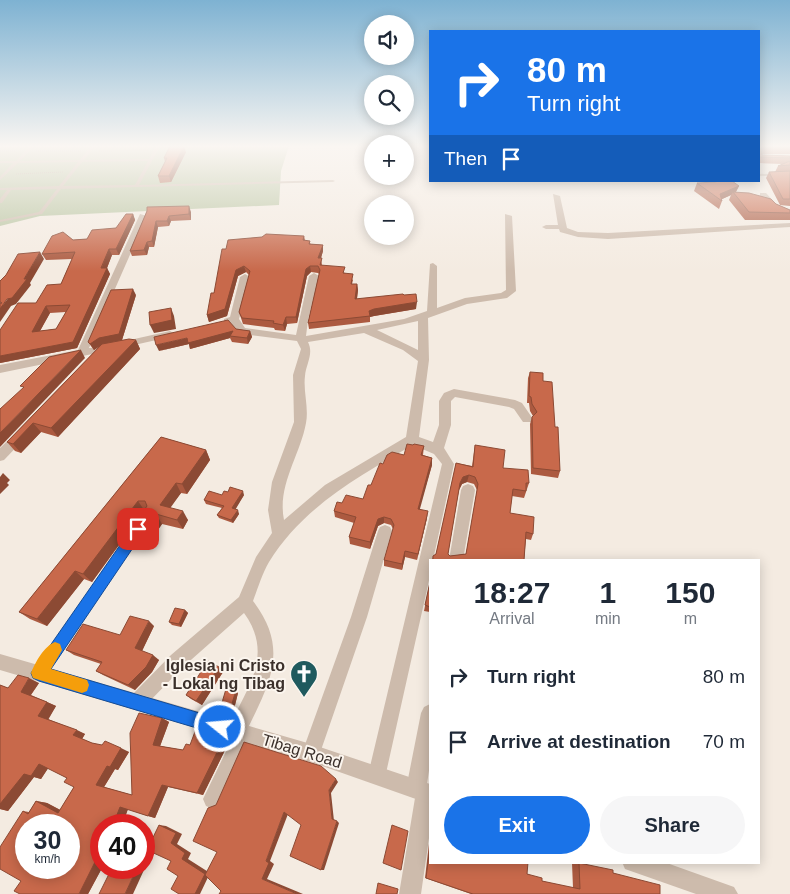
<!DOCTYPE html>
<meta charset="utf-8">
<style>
body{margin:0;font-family:Arial,sans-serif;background:#f6f6f7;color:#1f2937;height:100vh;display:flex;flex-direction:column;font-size:19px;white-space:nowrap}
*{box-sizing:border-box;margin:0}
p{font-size:16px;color:#747a83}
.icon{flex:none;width:28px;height:28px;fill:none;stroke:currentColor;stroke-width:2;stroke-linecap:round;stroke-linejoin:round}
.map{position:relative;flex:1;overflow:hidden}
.details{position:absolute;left:429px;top:559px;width:331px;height:305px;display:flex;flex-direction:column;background:#fff;border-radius:0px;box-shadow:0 2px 12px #0003}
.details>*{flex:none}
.guide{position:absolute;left:429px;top:30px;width:331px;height:152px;border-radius:0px;box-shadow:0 2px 12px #0003;background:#1a73e8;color:#fff;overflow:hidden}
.tools{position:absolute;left:364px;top:15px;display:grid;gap:10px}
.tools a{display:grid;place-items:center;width:50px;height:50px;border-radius:50%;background:#fff;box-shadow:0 2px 12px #0003;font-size:25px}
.speed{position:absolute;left:15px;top:814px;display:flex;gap:10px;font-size:25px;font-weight:700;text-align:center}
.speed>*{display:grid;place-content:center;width:65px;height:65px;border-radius:50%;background:#fff;box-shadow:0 2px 12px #0003;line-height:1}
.speed small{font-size:12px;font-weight:400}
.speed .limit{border:8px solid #d22;background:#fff;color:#111}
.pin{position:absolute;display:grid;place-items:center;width:42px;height:42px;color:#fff;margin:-21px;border-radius:10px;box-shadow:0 2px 8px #0006}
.me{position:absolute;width:55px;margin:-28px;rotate:287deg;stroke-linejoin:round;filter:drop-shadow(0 0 4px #0008)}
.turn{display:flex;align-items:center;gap:18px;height:105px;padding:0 15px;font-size:22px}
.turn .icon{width:65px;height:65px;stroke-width:2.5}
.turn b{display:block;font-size:35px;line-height:42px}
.then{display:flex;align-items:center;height:48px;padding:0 15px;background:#0003;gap:10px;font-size:19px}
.eta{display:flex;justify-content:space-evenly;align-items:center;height:85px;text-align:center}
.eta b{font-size:30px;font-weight:700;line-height:35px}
.primary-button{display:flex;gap:10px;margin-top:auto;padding:10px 15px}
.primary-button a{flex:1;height:58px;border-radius:30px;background:#1a73e8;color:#fff;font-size:20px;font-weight:700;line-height:58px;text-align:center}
.primary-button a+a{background:#f6f6f7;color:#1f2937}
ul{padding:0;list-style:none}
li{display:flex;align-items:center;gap:15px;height:65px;padding:0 15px}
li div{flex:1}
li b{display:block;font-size:19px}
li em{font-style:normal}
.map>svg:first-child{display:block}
.green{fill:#b8c4a0}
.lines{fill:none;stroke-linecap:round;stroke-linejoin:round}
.path{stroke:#b9a596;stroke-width:1;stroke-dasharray:1 1;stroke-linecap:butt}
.service{fill:#cdbbac;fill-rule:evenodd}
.minor{fill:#cdbbac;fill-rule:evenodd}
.tertiary{fill:#cdbbac;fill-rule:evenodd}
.wall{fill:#ac5a40;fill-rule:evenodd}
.shaded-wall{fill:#8c4a34}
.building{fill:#c8694b;stroke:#8c4a34;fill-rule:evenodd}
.route{fill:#1a73e8;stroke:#114b97}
.slow{fill:#f59e0b}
.labels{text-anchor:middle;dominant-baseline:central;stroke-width:4;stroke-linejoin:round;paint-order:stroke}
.near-poi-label{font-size:16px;font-weight:bold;fill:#3b302b;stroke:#fbf5ee;text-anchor:end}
.near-street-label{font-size:16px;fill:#3b302b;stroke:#fbf5ee}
</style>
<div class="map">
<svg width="790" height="894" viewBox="0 0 790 894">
<rect width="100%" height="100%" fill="#f4ebe1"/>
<!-- green -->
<polygon class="green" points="0,146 289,146 281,171 279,205 40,216 0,226"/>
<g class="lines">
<!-- path -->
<g class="path">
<polyline points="0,151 16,151"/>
<polyline points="36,151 81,151"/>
<polyline points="99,151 148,150"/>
<polyline points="16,174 63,172"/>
</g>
<!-- service -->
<g class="service">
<path d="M30 146H34L20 161 80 160 91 146H95L84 160 149 159 156 146H160L139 185 333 180 335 181 333 182 61 189 42 214 0 222V220L39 212 57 189 11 190 2 203H0V199L7 190H0V188L59 186 78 162 18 163 0 180V177L13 163H0V161H16ZM148 161 135 185 63 186 82 162Z"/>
<polygon points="790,173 790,175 759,176 759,174"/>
<polygon points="141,522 144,523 145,525 144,527 42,676 39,678 36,676 34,673 36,670 138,523"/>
</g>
<!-- minor -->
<g class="minor">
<polygon points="760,193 766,193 778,206 790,213 790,218 772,210 760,197"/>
<polygon points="553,194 560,196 567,228 578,232 608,233 790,223 790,227 608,239 578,237 560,232 559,229 546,229 542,227 546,225 558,225"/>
<polygon points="140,214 147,216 89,348 107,347 108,349 107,351 0,373 0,365 78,350"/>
<path d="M505 214 512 216 516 291 507 298 467 304 428 318 429 360 419 437 433 442 439 425V401L444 393 454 389 515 400 522 403 533 419 531 422H523L514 409 509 407 455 397 451 401V425L444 448 454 464 433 560H430V576L384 782 377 784 370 782 368 775 442 464 434 454 413 445C359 476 303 507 269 562 262 574 258 588 253 601 288 647 272 679 249 726L253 733 220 806 213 809 206 806 203 799 232 739 227 732C244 691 276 657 244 613L183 667 143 708 137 711 131 708 128 702 131 696 171 655 239 597 256 557 272 533 268 510 272 482 294 422 293 375 301 349 297 341 242 334 234 330 231 323H224V319L230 317 240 277 245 274 250 277 239 319 245 328 296 335 309 276 314 273 319 276 308 320 306 336 404 319 427 311 430 264 433 263 437 266V308L465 298 501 293 506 290ZM418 321V350L377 330ZM364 333 403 350 418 361 406 437 325 485 284 520C277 485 300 456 306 423 309 408 303 391 305 376 306 364 314 354 308 342Z"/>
<polygon points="170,331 175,334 174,336 121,348 116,345 121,342"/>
<polygon points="22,429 26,431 28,434 26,437 4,460 0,461 0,448 18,431"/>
<polygon points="468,484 473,486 475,490 463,560 449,560 461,490 463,486"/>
<polygon points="385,525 390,527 392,531 367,617 320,753 318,760 311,762 304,760 302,753 351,617 378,531 380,527"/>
<polygon points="430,704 430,764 427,784 430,785 430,831 421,894 399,894 415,798 409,796 406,789 421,713 424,707"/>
</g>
<!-- tertiary -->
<g class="tertiary">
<polygon points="0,654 311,744 430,784 430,804 311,762 0,670"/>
<polygon points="622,862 664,862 734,887 738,894 696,894 625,869"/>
</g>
</g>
<!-- wall -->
<g class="wall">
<polygon points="759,146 790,146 790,154 762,154 762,155 790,156 790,206 780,205 766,178 769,172 775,172 778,166 783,164 759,163"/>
<polygon points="186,152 171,182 160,183 158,176 165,162 164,158"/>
<polygon points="697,183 739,186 736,192 776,204 790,210 790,220 745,220 729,200 731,195 722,199 722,201 719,209 694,191"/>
<polygon points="147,211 191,212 191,220 171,221 169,226 158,227 154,247 149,247 147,255 132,256 130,251"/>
<path d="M133 214 135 220 119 255H112L107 268 110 274 77 348 0 363V330L61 284 72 259 46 260 42 254 73 240 87 239 116 228ZM66 312 56 329 40 331 50 313Z"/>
<polygon points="304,236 305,240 311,244 323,245 323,251 321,258 322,265 345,273 353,280 352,284 357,284 358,290 357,299 404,295 416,309 374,316 370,317 370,322 309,329 308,323 319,274 318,273 311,272 307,276 297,323 287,324 285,331 275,330 274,328 243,324 239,312 249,275 246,272 238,276 227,316 209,322 207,315 214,293 226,249"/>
<polygon points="136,295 122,340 136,340 140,349 58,437 41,432 21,453 15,451 7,442 100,346 94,350 88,342"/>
<polygon points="236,329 250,331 252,337 248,344 232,342 230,338 190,349 189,344 159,351"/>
<polygon points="530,372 543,381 555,427 560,471 558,478 531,474 530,424 532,417 533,416 530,411 529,403 527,403 528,378"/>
<polygon points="161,437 206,450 210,460 187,494 181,493 170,507 188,520 183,529 162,524 151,540 139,536 132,527 141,515 92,582 84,579 47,626 30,619 19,612"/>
<polygon points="413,445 424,446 423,455 432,458 432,465 419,509 427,518 417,560 405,557 402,570 384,566 384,560 393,529 391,525 384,523 378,526 370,549 350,544 349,537 354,523 335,517 334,511 342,503 363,499 383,464 404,455"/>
<path d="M475 445 503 468 529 483 524 498 512 496 510 513 533 534 531 540 526 539 524 560H432L433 556 436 554 456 463 472 466ZM467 482 474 484 477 490 466 554 450 556 448 554 459 490 462 484Z"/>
<polygon points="222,495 244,495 235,509 239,514 233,523 219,518 217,515 222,508 206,504 204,500"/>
<polygon points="430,582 430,612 424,611"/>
<polygon points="185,610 188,613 181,627 172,625 169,622"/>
<polygon points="154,626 142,651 159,660 152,672 135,690 103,675 96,671 101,664 74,655 66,650 120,635"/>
<polygon points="223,672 202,705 191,699 186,695"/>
<polygon points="39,683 31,695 56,706 48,719 85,734 82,739 92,743 129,752 118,770 115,769 104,787 132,795 162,718 169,722 160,746 183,750 190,745 230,740 203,795 168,787 155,818 148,816 128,809 122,825 101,825 102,868 88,894 21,881 23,811 29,812 36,801 47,803 60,810 74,787 67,778 48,768 41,779 34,777 8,811 0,809 0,685 8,688"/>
<polygon points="238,693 234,709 223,708 221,706"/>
<polygon points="430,835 430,862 527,874 542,881 573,888 572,863 579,863 613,873 660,894 471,894 425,878"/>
</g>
<!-- shaded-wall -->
<g class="shaded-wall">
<polygon points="184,146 186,152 171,182 169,176"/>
<polygon points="739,186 735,193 733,192 731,195 720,200 720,194"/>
<polygon points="189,206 191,212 191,220 189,214"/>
<polygon points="133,214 135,220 119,255 116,249"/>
<polygon points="169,216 171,221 169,226 167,221"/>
<polygon points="156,221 158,227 154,247 152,241"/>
<polygon points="147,242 149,247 147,255 144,250"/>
<polygon points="323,245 323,251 319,264 318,258"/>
<polygon points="109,249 112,255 107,268 110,274 77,348 0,363 0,356 73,342"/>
<polygon points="40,252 44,259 30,283 31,285 16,304 11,306 0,322 0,303 2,306 24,279"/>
<polygon points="244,266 246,272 238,276 227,316 209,322 207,315 236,270"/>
<polygon points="310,266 311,272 307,276 297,323 296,317 306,269"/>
<polygon points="357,284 358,290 356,305 355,299"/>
<polygon points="133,289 136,295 122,340 103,344 94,350 90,344"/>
<polygon points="417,302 416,309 374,316 370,317 369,311 374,309"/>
<polygon points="46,306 50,313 36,338 32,332"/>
<polygon points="171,308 174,316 176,329 154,333 150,325"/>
<polygon points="286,317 287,324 285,331 283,325"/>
<polygon points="233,331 230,336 230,338 190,349 189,344 159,351 156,345 187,338"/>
<polygon points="250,331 252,337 248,344 247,338"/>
<polygon points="136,340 140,349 58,437 51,428"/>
<polygon points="81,350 85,358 0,447 0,433"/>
<polygon points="33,423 41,432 21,453 13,444"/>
<polygon points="206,450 210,460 187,494 182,484"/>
<polygon points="432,458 432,465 418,516 418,509"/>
<polygon points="3,473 10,480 7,483 9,485 0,494 0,477"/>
<polygon points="469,475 467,482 462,484 459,490 460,483 463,477"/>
<polygon points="176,483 181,493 166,514 160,505"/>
<polygon points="243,491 244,495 234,512 232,508"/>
<polygon points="138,501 144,510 92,582 83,574"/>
<polygon points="238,510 239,514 233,523 231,520"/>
<polygon points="183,511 188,520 183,529 177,520"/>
<polygon points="428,511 427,518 417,560 418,554"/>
<polygon points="156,514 162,524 151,540 145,531"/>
<polygon points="384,517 384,523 378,526 370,549 370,542 378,519"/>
<polygon points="405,551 405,557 402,570 402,564"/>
<polygon points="75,571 84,579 47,626 37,619"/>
<polygon points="185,610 188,613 181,627 179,624"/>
<polygon points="149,621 154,626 141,653 135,648"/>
<polygon points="153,655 159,660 152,672 135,690 128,685"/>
<polygon points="219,667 223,672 202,705 196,701"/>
<polygon points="29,678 39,683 30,696 21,692"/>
<polygon points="236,690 238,693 234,709 231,707"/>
<polygon points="47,702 56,706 48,720 38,716"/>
<polygon points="162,718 169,722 159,749 153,745"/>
<polygon points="77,730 85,734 82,739 73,735"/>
<polygon points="225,736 230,740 203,795 197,793"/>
<polygon points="121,748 129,752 118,770 115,769 104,787 96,785 107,766"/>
<polygon points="39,764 49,767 41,779 34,777 8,811 0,809 0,804 24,774"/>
<polygon points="336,779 338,782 331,793 334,821 332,819 329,790"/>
<polygon points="162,785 168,787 155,818 148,816"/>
<polygon points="36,801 47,803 68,814 58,813"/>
<polygon points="120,807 128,809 122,825 113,825"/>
<polygon points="284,812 288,814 270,861 274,864 267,879 303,894 297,894 262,879 266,861"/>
<polygon points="337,821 339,823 324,870 321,870"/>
<polygon points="159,825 166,826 182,834 177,844 191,853 188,859 210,873 200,894 195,894 171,843"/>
<polygon points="144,844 154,848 133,894 125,894 137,868 144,868"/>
<polygon points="101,850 102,868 88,894 79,894"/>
</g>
<!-- building -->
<g class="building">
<polygon points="170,146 184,146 169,176 158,176 167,158 164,158"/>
<polygon points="759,146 790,146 790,148 761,148 762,155 790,156 790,158 759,157"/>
<polygon points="790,161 790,165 778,166"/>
<polygon points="790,171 790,199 783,199 769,172"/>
<polygon points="719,181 732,181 739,186 720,194 722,201 697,183 715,182"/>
<polygon points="733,192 749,193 771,199 776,204 790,210 790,213 749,212"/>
<polygon points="189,206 189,214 169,216 167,221 156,221 152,241 147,242 144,250 130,251 147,211 147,207"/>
<path d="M126 214H133L116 249H109L101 268H107L73 342 0 356V330L18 303H36L47 285 61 284 75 252 42 254 52 236 63 232 73 240 87 239 92 230 116 228ZM70 305 56 329 32 332 46 306Z"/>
<polygon points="266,234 304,236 303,240 310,241 309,244 323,245 318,258 322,258 320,265 345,267 343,273 353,274 351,284 357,284 355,299 403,294 404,295 416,294 417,302 374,309 369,311 370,316 308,323 320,270 318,266 310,266 306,269 296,317 286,317 283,325 273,323 274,321 242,318 239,312 250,271 244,266 236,270 225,309 207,315 211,293 214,293 222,249 226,249 228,240 262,237"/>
<polygon points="40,252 24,279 27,279 12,298 7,299 0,309 0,303 2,303 0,302 0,281 6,275 18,254"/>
<polygon points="133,289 119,334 99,338 90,344 88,342 111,290"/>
<polygon points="171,308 172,320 150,325 149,312"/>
<polygon points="228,320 236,329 250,331 247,338 230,336 233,331 188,343 187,338 156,345 154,337"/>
<polygon points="129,339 136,340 51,428 33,423 13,444 7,442 102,344"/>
<polygon points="81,350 0,433 0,409 24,387 20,386 49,357"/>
<polygon points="530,372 543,373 543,381 552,382 555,427 558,427 560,471 533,468 532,417 537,412 532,404 531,397 529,396"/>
<polygon points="161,437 206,450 182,484 176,483 160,505 183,511 177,520 156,514 145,531 132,527 147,506 145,501 138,501 83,574 75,571 37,619 19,612"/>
<polygon points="407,444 413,445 414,444 424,446 421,455 432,458 418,509 428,511 418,554 405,551 402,564 384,560 394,525 391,519 384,517 378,519 370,542 349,537 356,517 334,511 337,502 342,503 346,495 363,499 368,485 371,485 380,463 383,464 387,455 392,452 404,455"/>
<path d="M475 445 505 450 503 468 528 470 529 483H526V491L513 489 510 513 534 517 533 534 526 532 524 560H433V556L436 554 456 463 473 467ZM469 475 475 477 478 484 466 554 450 556 448 554 460 483 463 477Z"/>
<polygon points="230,487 243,491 232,508 238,510 231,520 217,515 224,506 204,500 209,491 222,495 224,491 228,492"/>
<polygon points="430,582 430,607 425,605"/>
<polygon points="175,608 185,610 179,624 169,622"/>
<polygon points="130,616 149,621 135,648 153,655 146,667 128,685 96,671 102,662 66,650 83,624 120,635"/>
<polygon points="208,661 219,667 196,701 186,695"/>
<path d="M18 675 29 678 21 692 47 702 38 716 77 730 73 735 92 743 102 745 105 741 121 748 110 767 107 766 96 785 132 795 130 733 139 713 162 718 153 745 183 750 186 744 190 745 196 729 225 736 197 793 162 785 148 816 120 807 113 825H101V850L79 894H20L14 891 21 881 0 869V847L23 811 28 814 36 801 58 813 74 787 64 782 67 778 39 764 31 776 24 774 0 804V685L8 688ZM26 825H69V868H26Z"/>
<polygon points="226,689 236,690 231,707 221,706"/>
<polygon points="244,742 321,766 336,779 329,790 332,819 337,821 321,870 290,856 301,825 284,812 266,861 269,863 262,879 297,894 219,894 221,891 205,875 217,852 193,841 208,808 216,805"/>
<polygon points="159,825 176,833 171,843 185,853 182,859 205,874 195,894 179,894 171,889 178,876 167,869 171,861 147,850"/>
<polygon points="392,825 408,831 401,870 383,863"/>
<polygon points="430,846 430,862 528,862 527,874 542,878 542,881 580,889 579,863 613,870 613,873 660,885 660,894 473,894 426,878"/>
<polygon points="144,847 146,848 144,853"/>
<polygon points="112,868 137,868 125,894 99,894"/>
<polygon points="378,883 398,889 397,894 376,894"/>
</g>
<!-- sky -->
<linearGradient id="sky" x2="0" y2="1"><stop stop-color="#7eb2d2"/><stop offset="0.54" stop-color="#faf6f2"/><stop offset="1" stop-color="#faf6f2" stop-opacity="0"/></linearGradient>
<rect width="790" height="271" fill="url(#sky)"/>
<!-- route -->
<polygon class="route" points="138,523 143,525 145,529 143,533 51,669 220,719 226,721 228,727 226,733 220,735 39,681 33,678 31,673 134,525"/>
<!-- slow -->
<path class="slow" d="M55 642 60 644 62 650 51 669 87 680 89 685 87 691 82 693 33 678 31 673C35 663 44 646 55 642Z"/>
<!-- icons -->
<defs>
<symbol id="church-pin" viewBox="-11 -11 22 30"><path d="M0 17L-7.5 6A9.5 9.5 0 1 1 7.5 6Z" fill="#1f5a5e" stroke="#fbf5ee"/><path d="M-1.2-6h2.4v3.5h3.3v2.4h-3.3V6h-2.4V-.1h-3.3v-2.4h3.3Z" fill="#fff"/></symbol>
</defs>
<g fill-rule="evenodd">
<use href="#church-pin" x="288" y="658" width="32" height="43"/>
</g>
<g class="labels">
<!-- near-poi labels -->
<g class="near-poi-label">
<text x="285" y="665">Iglesia ni Cristo<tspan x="285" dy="18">- Lokal ng Tibag</tspan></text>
</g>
<!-- near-street labels -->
<g class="near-street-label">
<text transform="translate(302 751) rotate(17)">Tibag Road</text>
</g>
</g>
</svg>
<div class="tools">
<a><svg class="icon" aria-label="sound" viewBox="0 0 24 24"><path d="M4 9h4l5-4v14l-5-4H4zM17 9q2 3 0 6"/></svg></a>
<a><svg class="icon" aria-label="search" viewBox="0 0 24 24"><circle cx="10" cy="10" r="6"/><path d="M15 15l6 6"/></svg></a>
<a>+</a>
<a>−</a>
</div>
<div class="speed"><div>30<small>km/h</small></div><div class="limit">40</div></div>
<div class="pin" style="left:138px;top:529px;background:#d93025"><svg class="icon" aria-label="arrive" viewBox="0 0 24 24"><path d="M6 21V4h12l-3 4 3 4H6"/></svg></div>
<svg class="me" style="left:220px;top:727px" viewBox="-20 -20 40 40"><circle r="17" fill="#1a73e8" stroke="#fff" stroke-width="3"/><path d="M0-11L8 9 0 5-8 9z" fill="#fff"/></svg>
<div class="guide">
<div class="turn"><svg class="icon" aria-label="right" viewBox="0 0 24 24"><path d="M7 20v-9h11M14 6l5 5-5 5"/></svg><div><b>80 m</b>Turn right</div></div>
<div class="then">Then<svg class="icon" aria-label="arrive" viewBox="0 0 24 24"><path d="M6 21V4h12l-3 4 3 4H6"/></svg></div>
</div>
<section class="details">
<div class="eta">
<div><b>18:27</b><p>Arrival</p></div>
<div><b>1</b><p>min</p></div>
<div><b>150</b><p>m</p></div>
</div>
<ul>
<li><svg class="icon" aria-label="right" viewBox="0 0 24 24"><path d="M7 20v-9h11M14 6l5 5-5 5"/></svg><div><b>Turn right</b></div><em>80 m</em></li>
<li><svg class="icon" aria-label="arrive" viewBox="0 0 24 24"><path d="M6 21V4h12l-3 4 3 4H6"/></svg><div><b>Arrive at destination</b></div><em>70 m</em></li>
</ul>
<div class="primary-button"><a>Exit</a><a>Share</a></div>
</section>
</div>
